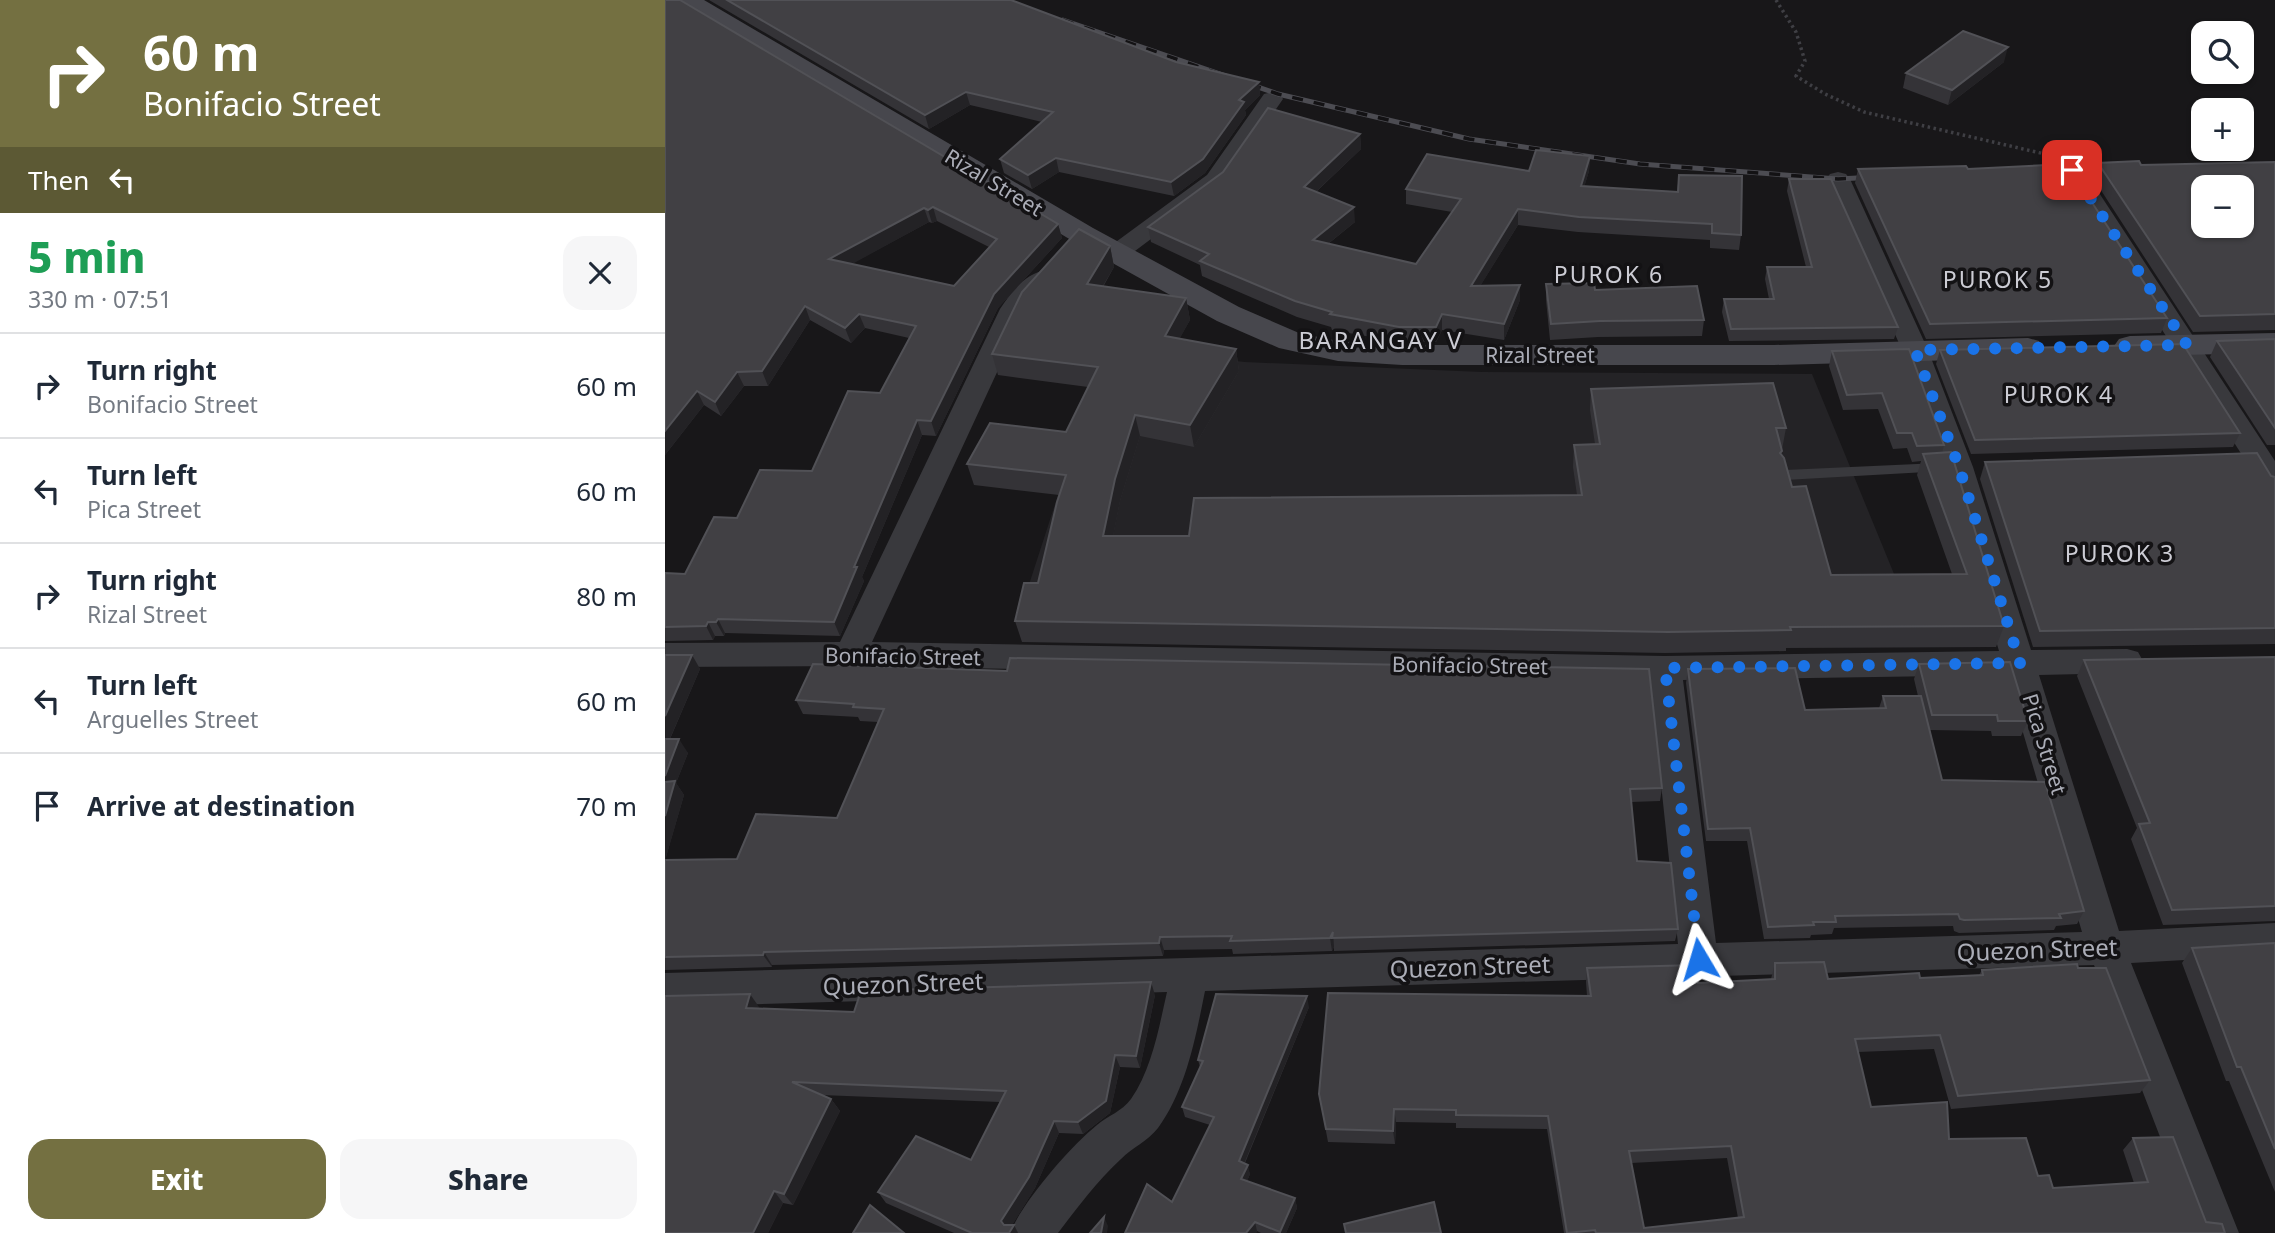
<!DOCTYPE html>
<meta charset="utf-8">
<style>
body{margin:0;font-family:"Noto Sans",sans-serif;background:#f6f6f7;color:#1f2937;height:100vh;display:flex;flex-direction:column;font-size:26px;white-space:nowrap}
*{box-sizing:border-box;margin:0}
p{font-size:23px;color:#747a83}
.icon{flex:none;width:38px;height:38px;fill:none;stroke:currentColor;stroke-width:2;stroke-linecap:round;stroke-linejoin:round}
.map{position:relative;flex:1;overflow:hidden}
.side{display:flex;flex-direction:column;background:#fff;width:665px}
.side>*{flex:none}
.hud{background:#747041;color:#fff;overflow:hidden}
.buttons{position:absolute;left:1526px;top:21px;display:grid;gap:14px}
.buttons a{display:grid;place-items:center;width:63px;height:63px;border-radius:14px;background:#fff;box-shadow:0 2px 5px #0004;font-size:35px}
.pin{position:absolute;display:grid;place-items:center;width:60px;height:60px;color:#fff;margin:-30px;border-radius:14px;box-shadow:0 4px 10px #0006}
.me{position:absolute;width:77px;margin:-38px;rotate:353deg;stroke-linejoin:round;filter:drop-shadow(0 0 5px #0008)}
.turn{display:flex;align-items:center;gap:24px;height:147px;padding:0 28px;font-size:32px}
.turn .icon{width:91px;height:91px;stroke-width:2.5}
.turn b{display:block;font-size:49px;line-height:60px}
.then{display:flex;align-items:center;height:66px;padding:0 28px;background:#0003;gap:14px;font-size:26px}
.round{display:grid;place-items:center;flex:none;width:74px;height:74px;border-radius:21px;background:#f6f6f7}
.overview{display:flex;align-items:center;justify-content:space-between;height:119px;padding:0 28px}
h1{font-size:42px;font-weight:800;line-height:52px;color:#1e9e55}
.cta{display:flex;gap:14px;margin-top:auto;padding:14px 28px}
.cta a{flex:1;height:80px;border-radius:21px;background:#747041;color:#fff;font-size:28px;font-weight:800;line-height:80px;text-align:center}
.cta a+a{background:#f6f6f7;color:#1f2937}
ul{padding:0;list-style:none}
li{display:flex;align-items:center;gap:21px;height:105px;padding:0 28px;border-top:2px solid #e0e1e3}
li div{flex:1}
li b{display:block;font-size:26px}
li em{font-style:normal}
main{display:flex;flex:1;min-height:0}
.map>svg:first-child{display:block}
.built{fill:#242326}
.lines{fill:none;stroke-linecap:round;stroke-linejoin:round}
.path{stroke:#3f3f44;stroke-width:3.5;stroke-dasharray:2.5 3.5;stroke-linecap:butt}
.lane{fill:#39393d;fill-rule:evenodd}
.street{fill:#39393d;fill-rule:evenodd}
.secondary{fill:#47474d;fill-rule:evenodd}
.rail-casing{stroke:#4c4c52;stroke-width:5}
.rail{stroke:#131214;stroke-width:3.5;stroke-dasharray:11;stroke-linecap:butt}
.wall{fill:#343337;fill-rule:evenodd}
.shaded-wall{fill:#232225}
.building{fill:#414044;stroke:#515156;stroke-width:2;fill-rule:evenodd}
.route{stroke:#1a73e8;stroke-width:12;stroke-dasharray:0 21.6}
.labels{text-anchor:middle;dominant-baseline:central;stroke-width:7;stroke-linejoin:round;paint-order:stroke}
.street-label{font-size:21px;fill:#abadb7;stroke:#131214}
.neighbourhood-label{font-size:23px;letter-spacing:2px;fill:#ccccd4;stroke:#131214}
.quarter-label{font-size:24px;letter-spacing:2px;fill:#ccccd4;stroke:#131214}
.near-street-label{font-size:24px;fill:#abadb7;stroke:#131214}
</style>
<main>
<section class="side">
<div class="hud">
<div class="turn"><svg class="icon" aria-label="right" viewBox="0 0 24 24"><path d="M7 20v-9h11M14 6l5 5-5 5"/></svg><div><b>60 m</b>Bonifacio Street</div></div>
<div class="then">Then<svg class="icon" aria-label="left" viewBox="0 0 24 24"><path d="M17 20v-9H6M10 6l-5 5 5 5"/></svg></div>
</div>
<div class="overview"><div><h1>5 min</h1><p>330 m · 07:51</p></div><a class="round"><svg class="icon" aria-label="close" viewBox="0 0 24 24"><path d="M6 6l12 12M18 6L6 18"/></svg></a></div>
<ul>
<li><svg class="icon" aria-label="right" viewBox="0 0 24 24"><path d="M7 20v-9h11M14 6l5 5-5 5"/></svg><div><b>Turn right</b><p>Bonifacio Street</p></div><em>60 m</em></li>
<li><svg class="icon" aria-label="left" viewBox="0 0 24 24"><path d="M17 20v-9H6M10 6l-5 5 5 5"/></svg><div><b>Turn left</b><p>Pica Street</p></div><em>60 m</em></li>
<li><svg class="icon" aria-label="right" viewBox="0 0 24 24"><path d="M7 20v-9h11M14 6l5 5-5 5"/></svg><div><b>Turn right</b><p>Rizal Street</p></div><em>80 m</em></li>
<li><svg class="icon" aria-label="left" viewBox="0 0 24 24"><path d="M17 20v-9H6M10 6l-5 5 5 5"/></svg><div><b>Turn left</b><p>Arguelles Street</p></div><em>60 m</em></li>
<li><svg class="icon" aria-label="arrive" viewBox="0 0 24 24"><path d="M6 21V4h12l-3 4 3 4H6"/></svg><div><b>Arrive at destination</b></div><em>70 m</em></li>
</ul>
<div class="cta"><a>Exit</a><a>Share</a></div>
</section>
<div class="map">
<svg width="1610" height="1233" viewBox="0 0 1610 1233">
<rect width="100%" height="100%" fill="#181719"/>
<!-- built -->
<polygon class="built" points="441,347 580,362 817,372 1147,374 1234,586 359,600"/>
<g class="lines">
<!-- path -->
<polyline class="path" points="1111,0 1131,32 1140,61 1131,76 1160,94 1199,112 1384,155"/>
<!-- lane -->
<polygon class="lane" points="1274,463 1279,465 1281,468 1279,471 1120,480 1113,475 1120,470"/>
<!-- street -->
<g class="street">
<polygon points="607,92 615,94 618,99 558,185 462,257 453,259 444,257 441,252 444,247 542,175 599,94"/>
<polygon points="1407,163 1415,165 1419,170 1610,461 1610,494 1600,491 1395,170 1399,165"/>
<path d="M1173 172 1181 174 1185 179 1263 350 1308 467 1366 650 1462 649 1473 652 1478 661 1473 670 1462 673 1374 675 1454 931 1610 923V955L1466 963 1574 1233H1532L1429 965 540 991C531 1036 521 1090 493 1128 482 1142 468 1147 456 1159 432 1181 413 1207 393 1233H345C358 1201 405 1147 432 1125 444 1115 456 1112 466 1099 487 1069 494 1027 502 992L0 1007V973L1013 944 985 680 185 666 0 667V643L175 642 335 309C346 292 366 266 387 272L391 277 360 312 207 642 1000 656 1334 651 1280 467 1237 350 1161 179 1165 174ZM1341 675 1417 932 1051 943 1018 680Z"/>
</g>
<!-- secondary -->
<g class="secondary">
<polygon points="9,0 39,0 428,228 574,307 634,333 673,341 737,345 1109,345 1363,338 1374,341 1379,348 1374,355 1363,358 1109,365 737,365 673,361 614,348 552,321 406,240 12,5"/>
<polygon points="1610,333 1610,353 1465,356 1454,353 1449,346 1454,339 1465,336"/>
</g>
<defs>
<g id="rail">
<polyline points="398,20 613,94 804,139 975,164 1173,179 1211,177"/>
<polyline points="1386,171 1449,170"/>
</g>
</defs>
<!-- rail casing -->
<use href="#rail" class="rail-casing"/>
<!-- rail -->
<use href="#rail" class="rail"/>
</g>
<!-- wall -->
<g class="wall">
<path d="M0 0 393 224 397 238 333 308 271 436 257 435 197 577 199 581 175 636 60 633 59 636H50L48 640 0 641V573L20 574 72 518 147 471 215 393 244 338 200 328 186 343 145 320 103 386H79L56 416 39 405 0 455ZM272 221 324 247 289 286 186 264 264 222 267 223Z"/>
<polygon points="44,0 346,0 511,62 594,82 595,95 580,110 581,115 540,173 509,196 394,172 367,189 339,173 335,159 377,122 305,105 264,129"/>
<polygon points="1339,62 1283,105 1238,88 1241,73"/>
<polygon points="695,134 696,149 651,192 690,222 663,244 751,264 787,212 741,204 741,189 864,171 925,156 924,171 919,187 1012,192 1014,175 1076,235 1074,250 1045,248 1045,240 913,232 853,225 815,286 855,300 839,340 777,330 771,342 734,342 667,330 666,327 632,317 537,276 535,265 486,242 483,227"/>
<polygon points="1610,162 1610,330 1528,332 1428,178 1433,163 1476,165"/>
<polygon points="1193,169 1303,169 1502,318 1496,333 1261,339 1190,183"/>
<polygon points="1124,179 1233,327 1229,339 1064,341 1057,312 1059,299 1104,299 1100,279 1102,267 1141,267 1122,191"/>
<polygon points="445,246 449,267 438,287 521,298 525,320 514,339 571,349 574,371 529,447 475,436 455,501 448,536 524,536 912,495 908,467 909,445 930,444 925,410 926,389 1121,428 1116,455 1127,487 1166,575 1287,574 1252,475 1256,461 1247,462 1242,448 1228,449 1213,409 1178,410 1164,366 1167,351 1279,445 1277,453 1339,626 1331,647 1121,648 1121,651 1000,653 357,642 350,621 373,583 394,495 309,485 302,464 401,432 423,387 333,375 327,354"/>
<polygon points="881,284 930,290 1039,320 1037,336 933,337 885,340 881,300"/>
<polygon points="1610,339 1610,445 1602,445 1545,357 1552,341"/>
<polygon points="1275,350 1575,433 1568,447 1306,454 1271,364"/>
<polygon points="1320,462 1610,477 1610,644 1368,647 1315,479"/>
<polygon points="0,655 27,655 35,669 5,739 23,753 11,783 19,795 0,860 72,859 172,818 213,722 195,721 193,717 138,714 131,700 148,664 997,788 995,801 966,802 972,861 1013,929 1010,941 669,951 669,947 667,951 568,954 567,949 499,950 498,956 107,965 107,967 0,970"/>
<polygon points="1610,657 1610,921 1498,925 1466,839 1472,828 1412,676 1419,660"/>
<polygon points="1254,664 1363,721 1356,736 1327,736 1326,731 1265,730 1277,780 1419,911 1412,924 1391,926 1389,930 1294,933 1289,931 1288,926 1169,928 1167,934 1146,935 1145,938 1099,939 1082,841 1041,841 1021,683 1023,669 1140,710 1214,708 1218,696 1253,696 1249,679"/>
<polygon points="1610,943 1610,1192 1564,1081 1561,1081 1517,963 1527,948"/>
<path d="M1110 963 1163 979 1255 978 1314 975 1317 970 1413 968 1485 1080 1475 1093 1286 1109 1269 1049 1193 1052 1206 1107 1373 1176 1388 1188 1469 1183 1458 1150 1468 1138 1541 1222 1560 1233H899L882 1129 791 1128V1123L731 1122 730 1144 663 1142 654 1094 922 996 921 982 922 968 1033 983 1106 979ZM1062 1158 1073 1218 979 1228 966 1163Z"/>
<polygon points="490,995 475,1068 455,1067 445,1113 418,1134 394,1133 370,1188 347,1225 349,1225 353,1233 289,1233 221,1203 213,1192 306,1160 335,1102 156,1095 166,1099 175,1111 128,1205 118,1203 103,1233 0,1233 94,1007 94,1008 189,1012"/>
<polygon points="644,1007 580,1163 585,1174 582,1181 630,1198 632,1208 621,1233 596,1233 592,1231 591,1233 460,1233 507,1202 545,1125 520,1117 517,1107 535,1067 533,1060"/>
</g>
<!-- shaded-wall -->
<g class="shaded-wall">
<polygon points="1343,47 1339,62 1283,105 1287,90"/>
<polygon points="594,82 595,95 580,110 581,115 540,173 509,196 506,182 574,100"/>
<polygon points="301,92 305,105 264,129 260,115"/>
<polygon points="695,134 696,149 640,202 639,187"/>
<polygon points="925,156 924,171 915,201 916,186"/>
<polygon points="391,158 394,172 367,189 363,175"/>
<polygon points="268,207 272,221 267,223 263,210"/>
<polygon points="689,207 690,222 649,255 648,240"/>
<polygon points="259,208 264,222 169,274 164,259"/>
<polygon points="853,209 853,225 806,301 806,286"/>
<polygon points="393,224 397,238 333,308 271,436 266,421 329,294"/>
<polygon points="445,246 449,267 426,306 422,284"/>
<polygon points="855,285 855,300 839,340 839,324"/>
<polygon points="521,298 525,320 504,358 500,336"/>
<polygon points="140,306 145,320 103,386 97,371"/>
<polygon points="194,314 200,328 186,343 180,328"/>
<polygon points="777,314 777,330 771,342 771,327"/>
<polygon points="571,349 574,371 529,447 525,425"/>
<polygon points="72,372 79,386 56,416 50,402"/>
<polygon points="32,391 39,405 0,455 0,431"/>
<polygon points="470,415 475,436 455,501 444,557 438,536 450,479"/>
<polygon points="252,420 257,435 197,577 199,581 175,636 169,622 189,567"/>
<polygon points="53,619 60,633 59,636 51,622"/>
<polygon points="43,622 50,636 48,640 41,626"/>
<polygon points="27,655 35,669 0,750 0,716"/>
<polygon points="14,739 23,753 11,783 19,795 0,861 0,776"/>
<polygon points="668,932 669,947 667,951 665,938"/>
<polygon points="495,937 499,950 498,956 494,943"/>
<polygon points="99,952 107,965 107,967 98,955"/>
<polygon points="486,982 490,995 475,1068 471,1056"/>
<polygon points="85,994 94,1007 90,1020 81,1008"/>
<polygon points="642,996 644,1007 576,1171 574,1161"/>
<polygon points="450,1055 455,1067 445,1113 418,1134 413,1122"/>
<polygon points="166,1099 175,1111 128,1205 119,1194"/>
<polygon points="729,1109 731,1122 730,1144 728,1131"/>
<polygon points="389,1121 394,1133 370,1188 343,1232 336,1221"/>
<polygon points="583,1165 585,1174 579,1188 576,1179"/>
<polygon points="109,1191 118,1203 103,1233 88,1233"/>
<polygon points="630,1198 632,1208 621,1233 615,1233"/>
<polygon points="439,1217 443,1226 442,1233 436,1233"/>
<polygon points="590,1222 592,1231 591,1233 581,1233"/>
<polygon points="349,1225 353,1233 344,1233"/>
</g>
<!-- building -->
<g class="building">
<path d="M0 0H15L393 224 329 294 266 421 252 420 189 567H192L169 622 53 619 51 622H43L41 626 0 627V573L20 574 49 517 72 518 95 470 147 471 183 391 215 393 251 326 194 314 180 328 140 306 97 371 72 372 50 402 32 391 0 431ZM268 207 332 239 289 286 164 259 259 208 263 210Z"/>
<polygon points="62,0 346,0 511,62 594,82 574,100 579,102 538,159 506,182 391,158 363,175 335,159 388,112 301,92 260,115"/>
<polygon points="1298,31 1343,47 1287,90 1241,73"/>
<polygon points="603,108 695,134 639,187 689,207 648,240 751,264 796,199 741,189 762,154 864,171 871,150 925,156 916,186 1013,192 1014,175 1077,176 1076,235 1047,233 1047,224 914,217 853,209 806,286 855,285 839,324 777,314 771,327 734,327 665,314 667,312 630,301 535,261 544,254 483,227 558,172"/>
<path d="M1474 161 1476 165 1610 162V314L1535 316 1433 163ZM1538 187H1577V226H1538Z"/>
<polygon points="1402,164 1502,318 1265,324 1193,169 1301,166 1303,169"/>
<polygon points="1124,179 1166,179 1233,327 1066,329 1059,299 1109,299 1102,267 1147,267"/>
<polygon points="414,229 445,246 422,284 521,298 500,336 571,349 525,425 470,415 450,479 438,536 524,536 529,498 917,495 909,445 935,444 926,389 1108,383 1121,428 1111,428 1117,451 1115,453 1119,458 1127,487 1141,486 1166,575 1302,574 1258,454 1286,452 1339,626 1125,627 1126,630 1003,632 350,621 359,583 373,583 392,502 401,475 302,464 325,423 401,432 433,367 327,354 357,292"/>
<polygon points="929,283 930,290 1032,286 1039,320 935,321 886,324 881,284"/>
<polygon points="1610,339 1610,428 1552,341"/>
<polygon points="1518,344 1575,433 1310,440 1275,350"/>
<polygon points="1244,349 1279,445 1252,446 1247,433 1232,433 1217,393 1182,395 1167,351"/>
<polygon points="1592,453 1606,476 1610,477 1610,628 1375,631 1320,462"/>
<polygon points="0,655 27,655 0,716"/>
<polygon points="1610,657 1610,906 1507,910 1474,824 1485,823 1419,660"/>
<polygon points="345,658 984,669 997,788 965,789 972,861 1006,863 1013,929 667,938 668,932 665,938 565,941 567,936 495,937 494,943 99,952 98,955 0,957 0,860 72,859 91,814 172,818 219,709 188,707 189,704 131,700 148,664 342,671"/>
<polygon points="1345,662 1363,721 1333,721 1332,715 1267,715 1254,664"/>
<polygon points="1130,668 1140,710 1221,708 1218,696 1256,696 1277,780 1380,782 1419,911 1394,914 1396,918 1299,920 1295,919 1293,914 1170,916 1171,922 1148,922 1149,925 1103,927 1085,828 1043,829 1023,669"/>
<polygon points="0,739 14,739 0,776"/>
<polygon points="10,781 0,816 0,782"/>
<polygon points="1610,943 1610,1149 1576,1067 1572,1067 1527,948"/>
<path d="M1159 962 1163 979 1254 973 1255 978 1318 975 1317 970 1412 964 1413 968H1441L1485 1080 1293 1096 1275 1035 1190 1039 1206 1107 1282 1102 1284 1139 1361 1138 1373 1176 1384 1175 1388 1188 1483 1182 1468 1138 1508 1137 1541 1222 1557 1224 1560 1233H931L930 1230 902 1233 883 1116 791 1115V1110L729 1109 728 1131 661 1129 654 1094 663 993 926 996 922 968 1030 965 1033 983 1110 979V963ZM1066 1146 1079 1217 979 1228 964 1151Z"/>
<polygon points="486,982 471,1056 450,1055 441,1101 413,1122 389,1121 364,1177 336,1221 339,1225 349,1225 344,1233 307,1233 213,1192 251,1136 306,1160 341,1091 127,1082 166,1099 119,1194 109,1191 88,1233 0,1233 0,996 85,994 81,1008 189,1012 196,991"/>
<polygon points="551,994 642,996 574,1161 583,1165 576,1179 630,1198 615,1232 590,1222 581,1233 460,1233 482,1184 507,1202 549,1117 517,1107 538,1061 533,1060"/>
<polygon points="769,1202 776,1233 681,1233 679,1224"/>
<polygon points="205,1205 239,1233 188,1233"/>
<polygon points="439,1217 436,1233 425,1233"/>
</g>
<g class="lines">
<!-- route -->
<polyline class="route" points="1034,959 1000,668 1355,663 1294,467 1250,350 1522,345 1407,170"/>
</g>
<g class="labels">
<!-- street labels -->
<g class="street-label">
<text transform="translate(329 182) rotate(31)">Rizal Street</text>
<text x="875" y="355">Rizal Street</text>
<text transform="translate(238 656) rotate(1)">Bonifacio Street</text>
<text transform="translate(805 665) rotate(1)">Bonifacio Street</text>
<text transform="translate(1380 744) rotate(73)">Pica Street</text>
</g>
<!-- neighbourhood labels -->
<g class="neighbourhood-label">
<text x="944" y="274">PUROK 6</text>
<text x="1333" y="279">PUROK 5</text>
<text x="1394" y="394">PUROK 4</text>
<text x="1455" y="553">PUROK 3</text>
</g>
<!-- quarter labels -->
<g class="quarter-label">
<text x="716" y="339">BARANGAY V</text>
</g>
<!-- near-street labels -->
<g class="near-street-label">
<text transform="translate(1372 949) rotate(-2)">Quezon Street</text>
<text transform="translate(805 966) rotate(-2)">Quezon Street</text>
<text transform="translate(238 983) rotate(-2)">Quezon Street</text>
</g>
</g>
</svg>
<div class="buttons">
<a><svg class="icon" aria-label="search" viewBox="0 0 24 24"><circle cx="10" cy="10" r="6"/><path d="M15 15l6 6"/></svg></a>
<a>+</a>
<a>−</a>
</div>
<div class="pin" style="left:1407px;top:170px;background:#d93025"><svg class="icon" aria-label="arrive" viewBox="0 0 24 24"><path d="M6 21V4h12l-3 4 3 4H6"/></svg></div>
<svg class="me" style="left:1034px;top:959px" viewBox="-20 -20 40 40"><path d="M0-17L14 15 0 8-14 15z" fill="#1a73e8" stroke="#fff" stroke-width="4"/></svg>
</div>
</main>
